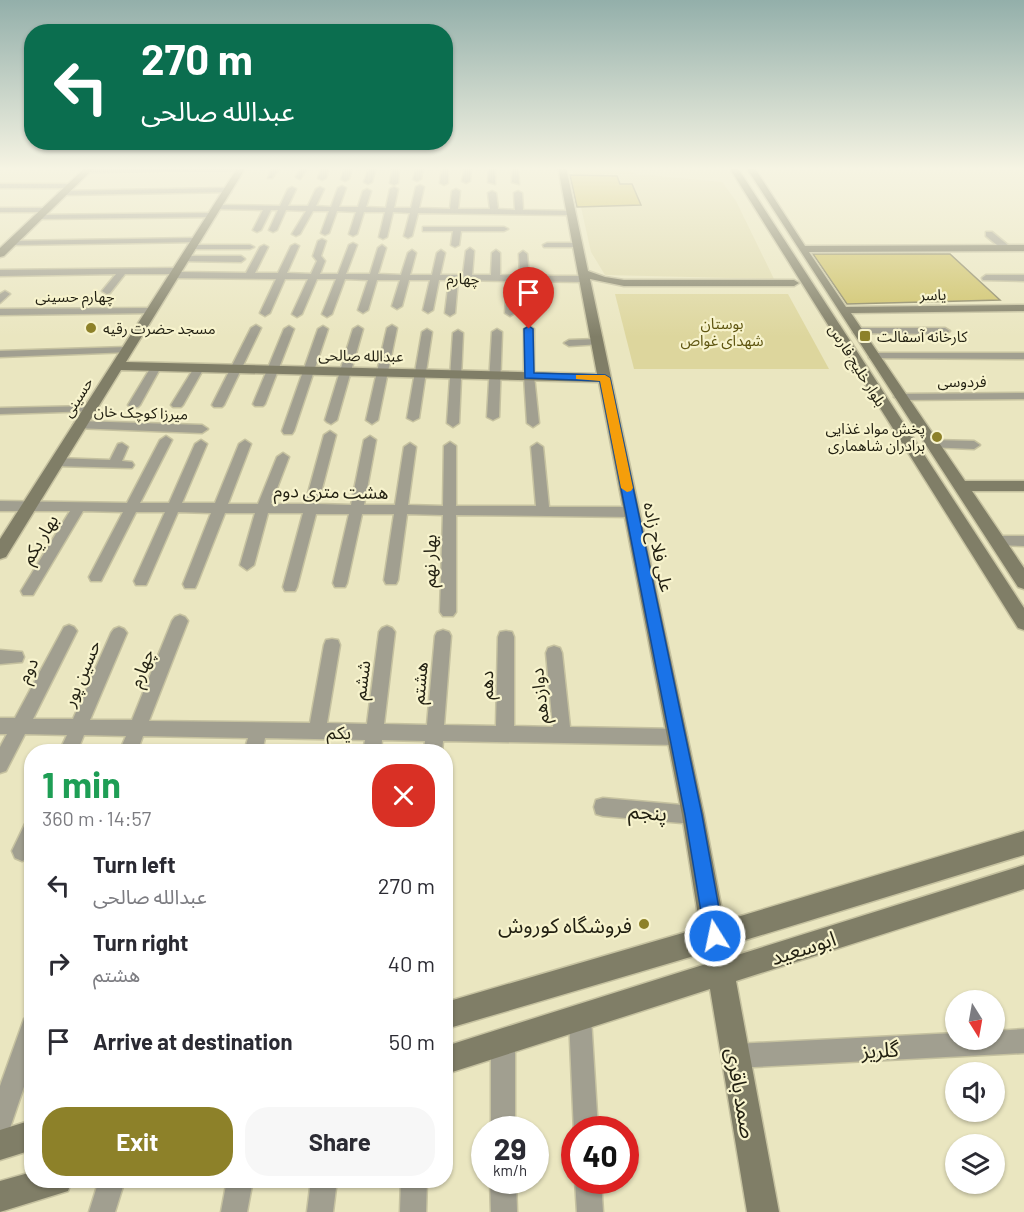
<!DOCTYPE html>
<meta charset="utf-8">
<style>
body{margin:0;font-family:Barlow,"Noto Sans Arabic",sans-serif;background:#f7f7f7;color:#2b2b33;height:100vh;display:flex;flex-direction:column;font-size:22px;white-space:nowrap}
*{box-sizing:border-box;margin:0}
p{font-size:20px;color:#7c7c81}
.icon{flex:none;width:33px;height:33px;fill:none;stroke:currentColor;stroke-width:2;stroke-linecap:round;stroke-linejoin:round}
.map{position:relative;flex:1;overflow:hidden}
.sheet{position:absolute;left:24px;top:744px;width:429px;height:444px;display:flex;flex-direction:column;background:#fff;border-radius:24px;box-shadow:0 2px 4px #0004}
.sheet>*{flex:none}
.top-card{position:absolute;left:24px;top:24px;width:429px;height:126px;border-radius:24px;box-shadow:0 2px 4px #0004;background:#0b6e4f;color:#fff;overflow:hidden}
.needle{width:39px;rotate:169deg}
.fabs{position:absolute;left:945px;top:990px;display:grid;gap:12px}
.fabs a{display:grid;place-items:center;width:60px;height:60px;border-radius:50%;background:#fff;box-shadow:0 2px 4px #0004;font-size:30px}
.speed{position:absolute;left:471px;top:1116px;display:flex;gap:12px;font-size:30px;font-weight:700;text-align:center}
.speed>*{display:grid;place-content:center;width:78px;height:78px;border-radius:50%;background:#fff;box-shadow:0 2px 4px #0004;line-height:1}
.speed small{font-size:15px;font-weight:400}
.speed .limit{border:9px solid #d22;background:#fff;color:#111}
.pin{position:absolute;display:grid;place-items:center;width:51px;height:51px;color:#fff;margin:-62px -26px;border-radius:50% 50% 50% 0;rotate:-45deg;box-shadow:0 0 6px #0007}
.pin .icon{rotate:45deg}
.me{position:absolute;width:66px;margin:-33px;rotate:350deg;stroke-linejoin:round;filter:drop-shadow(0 0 4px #0008)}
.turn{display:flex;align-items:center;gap:21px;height:126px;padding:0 18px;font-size:27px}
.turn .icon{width:78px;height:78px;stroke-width:2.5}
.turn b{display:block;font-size:42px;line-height:51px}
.round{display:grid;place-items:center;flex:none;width:63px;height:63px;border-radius:24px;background:#f7f7f7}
.summary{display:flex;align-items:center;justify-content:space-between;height:102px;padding:0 18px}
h1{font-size:36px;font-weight:700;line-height:45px;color:#1e9e55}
.primary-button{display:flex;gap:12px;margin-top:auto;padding:12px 18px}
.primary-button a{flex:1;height:69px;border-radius:24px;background:#8d8129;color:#fff;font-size:24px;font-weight:700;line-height:69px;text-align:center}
.primary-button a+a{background:#f7f7f7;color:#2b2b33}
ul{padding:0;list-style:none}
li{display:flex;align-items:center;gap:18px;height:78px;padding:0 18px}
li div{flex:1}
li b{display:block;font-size:22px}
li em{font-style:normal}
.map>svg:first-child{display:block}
.built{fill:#e0dbae}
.green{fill:#ddd69d}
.building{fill:#cec268;stroke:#8b8765;stroke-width:1.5}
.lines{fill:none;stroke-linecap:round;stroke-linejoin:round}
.street-casing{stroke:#c6c2a0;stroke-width:3}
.secondary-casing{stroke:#c6c2a0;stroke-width:3}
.street{fill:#a19f90;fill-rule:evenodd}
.secondary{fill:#807e67;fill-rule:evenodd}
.route{fill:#1a73e8;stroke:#114b97;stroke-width:1.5}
.slow{fill:#f59e0b}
.poi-dot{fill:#8d8129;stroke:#f7f3cd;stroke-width:2}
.labels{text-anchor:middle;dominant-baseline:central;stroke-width:4.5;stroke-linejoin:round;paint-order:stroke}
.far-street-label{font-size:15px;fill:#211f11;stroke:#f7f3cd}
.far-park-label{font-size:15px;fill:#5f5611;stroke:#f7f3cd}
.far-poi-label{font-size:15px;fill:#211f11;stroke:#f7f3cd;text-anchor:start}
.street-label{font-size:18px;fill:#211f11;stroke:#f7f3cd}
.near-street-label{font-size:21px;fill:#211f11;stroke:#f7f3cd}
.near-poi-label{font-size:21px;fill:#211f11;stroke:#f7f3cd;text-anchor:end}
</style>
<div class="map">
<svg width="1024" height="1212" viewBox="0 0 1024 1212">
<rect width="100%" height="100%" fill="#eae6c0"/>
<!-- built -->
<polygon class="built" points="572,167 619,167 637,174 722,182 736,201 774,279 605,275 591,252"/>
<!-- green -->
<polygon class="green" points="615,294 788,294 829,369 634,369"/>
<!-- building -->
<g class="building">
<polygon points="570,175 617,176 620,184 632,184 641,205 577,207"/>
<polygon points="813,254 950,254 1000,300 847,304"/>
</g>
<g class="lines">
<defs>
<g id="street">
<polygon points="140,167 244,167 244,168 241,170 88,172 85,170 88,168"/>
<polygon points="273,167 280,167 272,178 268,178"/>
<polygon points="301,167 308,167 300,179 296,177"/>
<polygon points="322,167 329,167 326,178 322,180 318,178"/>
<polygon points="345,167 352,167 349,179 345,181 341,179"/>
<polygon points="369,167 376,167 372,182 368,184 364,182"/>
<polygon points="393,167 399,167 398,183 394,185 390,183"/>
<polygon points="417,167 423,167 421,179 417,181 413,179"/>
<polygon points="442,167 448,167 448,183 444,185 440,183"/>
<polygon points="465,167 471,167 470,181 466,183 462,181"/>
<polygon points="489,167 495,167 495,184 488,182"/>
<polygon points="512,167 518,167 519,184 512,182"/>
<polygon points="0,184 70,184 74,186 70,188 0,188"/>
<polygon points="420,185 424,187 419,208 450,209 452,191 456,189 460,191 458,209 490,209 488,193 492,191 496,193 498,209 515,210 514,193 518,191 522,193 523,210 571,211 575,213 571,215 418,213 412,236 408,238 404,236 410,213 393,212 387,237 383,239 379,237 385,212 364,212 357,234 353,236 349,234 356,212 337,211 329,233 325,235 321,233 329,211 313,211 300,234 296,236 292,234 306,211 286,210 277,230 273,232 269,230 278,210 271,210 261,230 257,232 253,230 263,210 218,209 214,207 218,205 280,206 288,189 292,187 296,189 288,206 308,206 316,189 320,187 324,189 316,206 331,207 338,188 342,186 346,188 339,207 358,207 363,191 367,189 371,191 366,207 386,208 390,189 394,187 398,189 394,208 411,208 416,187"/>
<polygon points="228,188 231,192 62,195 58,193 62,191"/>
<polygon points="0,208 44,208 48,210 44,212 0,212"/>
<polygon points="212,213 216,215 215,217 37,219 33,217 37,215"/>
<polygon points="426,227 504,227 508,229 504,231 461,231 459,245 455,247 451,245 453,231 423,231 423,227"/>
<polygon points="986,232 992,232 1009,246 1009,250 1003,250 986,236"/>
<polygon points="195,238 198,238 198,242 12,245 8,243 12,241"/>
<polygon points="322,239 326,241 321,256 325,261 320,274 338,274 349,245 353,243 357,245 346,274 370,274 378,248 382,245 386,248 378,274 401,275 408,253 412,250 416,253 410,275 432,275 437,253 441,250 445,253 440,275 463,275 466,251 470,248 474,251 472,275 491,275 492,253 496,250 500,253 500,275 520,276 519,254 523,251 527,254 529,276 585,276 589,279 585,282 516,281 515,313 510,316 505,313 507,281 458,280 455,313 450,316 445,313 449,280 439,280 433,310 428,313 423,310 430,280 409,280 402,306 397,309 392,306 400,280 377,280 368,310 363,313 358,310 368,280 345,279 332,314 327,317 322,314 336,279 317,279 302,314 297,317 292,314 308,279 285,279 270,313 265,316 260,313 276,279 174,278 171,277 170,274 125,274 110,293 107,294 102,291 116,274 0,276 0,270 177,268 180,269 180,272 246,273 260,247 264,245 268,247 255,273 278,273 291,246 295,244 299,246 287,273 311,274 317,261 313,256 318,241"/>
<polygon points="547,243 576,243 580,245 576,247 544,247 543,245"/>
<polygon points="191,245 250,245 254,247 250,249 188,249 188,245"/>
<polygon points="184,256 241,256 245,259 241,262 181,261 181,257"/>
<polygon points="986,275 1024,275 1024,281 983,280 982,278"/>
<polygon points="5,291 10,294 0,303 0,294"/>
<polygon points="151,308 154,309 154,313 0,315 0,309"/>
<polygon points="256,325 261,328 224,405 222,407 214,407 212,405 251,328"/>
<polygon points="392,325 397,328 378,420 372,424 366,420 387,328"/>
<polygon points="289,326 294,329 265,404 263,406 255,406 253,404 284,329"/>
<polygon points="323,326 328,329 294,431 292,434 284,434 282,431 318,329"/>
<polygon points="358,326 363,329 337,420 331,424 327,422 325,420 353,329"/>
<polygon points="529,326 534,329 534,376 539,423 533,427 527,423 524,376 524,329"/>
<polygon points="856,328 945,328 950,331 945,334 853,333 853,329"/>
<polygon points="427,329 432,332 419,418 413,421 407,418 422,332"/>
<polygon points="497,329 502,332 499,417 493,420 487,417 492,332"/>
<polygon points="458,330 463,333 459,423 453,427 447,423 453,333"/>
<polygon points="597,339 601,340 601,344 569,346 564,343 569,340"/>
<polygon points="127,347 132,350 131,352 0,357 0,351"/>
<polygon points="873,353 1024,353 1024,359 869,358 869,354"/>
<polygon points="156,364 161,367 140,405 138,407 130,407 128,405 151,367"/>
<polygon points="199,365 204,368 183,405 181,407 173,407 171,405 194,368"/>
<polygon points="1024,393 1024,399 900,400 894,397 900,394"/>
<polygon points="90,406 96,409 94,411 0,414 0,408"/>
<polygon points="79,421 202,425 208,429 202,433 75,428 73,425"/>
<polygon points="330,431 336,435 318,504 351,505 364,440 370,436 376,440 364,505 395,505 404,447 410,443 416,447 408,505 443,506 444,446 450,442 456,446 456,506 536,506 531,447 537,443 543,447 549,507 632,507 639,512 632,517 456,515 456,612 453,616 443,616 440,612 443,515 407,514 398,580 396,584 386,584 384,580 394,514 362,514 347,583 345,587 335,587 333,583 349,514 316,514 297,587 295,591 285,591 283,587 303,513 268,513 254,565 247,570 240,565 255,513 225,513 197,584 195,588 185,588 183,584 211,513 178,512 148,581 146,585 136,585 134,581 165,512 136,512 101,581 91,581 89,577 123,512 83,511 33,595 23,595 21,591 70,511 0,511 0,501 127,503 160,440 166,436 172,440 140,503 169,503 195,444 201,440 207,444 182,503 215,503 239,444 245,440 251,444 228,504 258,504 277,457 283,453 289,457 271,504 305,504 324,435"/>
<polygon points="932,440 974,441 980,445 974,449 928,447 928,441"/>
<polygon points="122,443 128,447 122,461 132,462 134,465 132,468 56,466 50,462 56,458 110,460 118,444"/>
<polygon points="997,536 1024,536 1024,546 992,545 990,541"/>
<polygon points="180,615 185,617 188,621 149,721 310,723 324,645 326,640 332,639 338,640 340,645 327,723 367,724 379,632 382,628 387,626 392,628 395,632 384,724 427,725 435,636 437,632 443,630 449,632 451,636 444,725 496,726 498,637 500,632 506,631 512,632 514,637 514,726 553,727 546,653 548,648 554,646 560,648 562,653 570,727 678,729 684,731 687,737 684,743 678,745 443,741 442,752 424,752 425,741 382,740 381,752 363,752 365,740 265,738 262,752 244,752 248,738 143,736 137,752 119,752 126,736 84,735 77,752 59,752 67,735 25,734 6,771 0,773 0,747 7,734 0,734 0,718 15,718 64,627 69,625 74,627 77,631 33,719 73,719 111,633 114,629 119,627 124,629 127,633 90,720 132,720 172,621 175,617"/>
<polygon points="0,650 22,652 24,657 22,662 0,664"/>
<polygon points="603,798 693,806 700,808 702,815 700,822 693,824 603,816 596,814 594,807 596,800"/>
<polygon points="32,822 32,853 29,858 22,861 15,858 12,851 25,824"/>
<polygon points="580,1007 588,1010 591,1018 598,1130 574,1130 574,1132 569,1018 572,1010"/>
<polygon points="32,1016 32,1063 9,1131 0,1134 0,1086 24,1019"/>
<polygon points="1024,1029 1024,1053 735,1068 727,1064 723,1056 727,1048 735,1044 956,1033 956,1040 994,1040 994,1031"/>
<polygon points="503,1031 511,1035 515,1043 515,1130 491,1130 491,1043 495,1035"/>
<polygon points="99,1180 125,1180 115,1212 89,1212"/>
<polygon points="227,1180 253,1180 247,1212 221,1212"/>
<polygon points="311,1180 337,1180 333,1212 307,1212"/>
<polygon points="401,1180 427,1180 426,1212 400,1212"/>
<polygon points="490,1180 516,1180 517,1212 491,1212"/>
<polygon points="575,1180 601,1180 603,1212 577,1212"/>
</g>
<g id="secondary">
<polygon points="86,167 95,167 4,256 0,257 0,248"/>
<polygon points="238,167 246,167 126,362 597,374 558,167 566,167 588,271 605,277 624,280 794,280 799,283 794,286 624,286 590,279 704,815 724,921 1024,831 1024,855 729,945 731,957 1024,865 1024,889 736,981 779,1212 747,1212 710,989 446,1074 446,1046 706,964 704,953 446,1029 446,1002 700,928 682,815 599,382 121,370 6,557 0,559 0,539"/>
<polygon points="729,167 737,167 1024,608 1024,630 1018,628"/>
<polygon points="746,167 754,167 805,246 1024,245 1024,251 809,252 846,307 1024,305 1024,311 851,313 965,481 1024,481 1024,491 972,491 1024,568 1024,589 1018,587"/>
<polygon points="32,1120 32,1150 0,1160 0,1130"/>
<polygon points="32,1172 32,1180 72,1180 68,1191 0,1212 0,1181"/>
</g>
</defs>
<!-- street casing -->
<use href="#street" class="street-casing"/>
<!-- secondary casing -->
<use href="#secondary" class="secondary-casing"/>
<!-- street -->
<use href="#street" class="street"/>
<!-- secondary -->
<use href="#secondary" class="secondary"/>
</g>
<!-- sky -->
<linearGradient id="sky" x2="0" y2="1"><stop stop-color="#93afaa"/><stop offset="0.5" stop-color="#f6f4e3"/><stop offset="1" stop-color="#f6f4e3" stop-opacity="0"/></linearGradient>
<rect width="1024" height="337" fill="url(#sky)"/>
<!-- route -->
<polygon class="route" points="529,326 533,329 534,373 605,375 610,378 702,815 724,936 722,943 715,946 708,943 705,936 685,815 600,381 525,378 524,329"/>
<!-- slow -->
<polygon class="slow" points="576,375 605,375 610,378 633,488 631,491 627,492 621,488 600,381 576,379"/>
<!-- markers -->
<g class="poi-dot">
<circle cx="91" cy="328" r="6"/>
<rect x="859" y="330" width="12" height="12" rx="3"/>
<circle cx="937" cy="437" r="6"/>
<circle cx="644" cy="924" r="6"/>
</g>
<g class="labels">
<!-- far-street labels -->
<g class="far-street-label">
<text transform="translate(463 278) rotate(1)">چهارم</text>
<text transform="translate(933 294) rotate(-1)">یاسر</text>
<text x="75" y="296">چهارم حسینی</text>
<text transform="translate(361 355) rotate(1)">عبدالله صالحی</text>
<text transform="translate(858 365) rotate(58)">بلوار خلیج فارس</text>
<text x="962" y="381">فردوسی</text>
<text transform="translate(77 397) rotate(-58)">حسینی</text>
<text transform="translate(141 412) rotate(2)">میرزا کوچک خان</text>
</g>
<!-- far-park labels -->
<g class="far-park-label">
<text x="722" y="323">بوستان<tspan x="722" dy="17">شهدای غواص</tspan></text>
</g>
<!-- far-poi labels -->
<g class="far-poi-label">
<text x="103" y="328">مسجد حضرت رقیه</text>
<text x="877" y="336">کارخانه آسفالت</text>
<text x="925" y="428" text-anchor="end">پخش مواد غذایی<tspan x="925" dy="17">برادران شاهماری</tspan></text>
</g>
<!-- street labels -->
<g class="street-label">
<text transform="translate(331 491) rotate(1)">هشت متری دوم</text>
<text transform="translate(39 539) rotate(-59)">بهار یکم</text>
<text transform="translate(659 547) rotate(79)">علی فلاح زاده</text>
<text transform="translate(429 561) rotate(-89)">بهار نهم</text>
<text transform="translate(141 668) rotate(-69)">چهارم</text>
<text transform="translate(27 670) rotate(-63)">دوم</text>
<text transform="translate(81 673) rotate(-67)">حسین پور</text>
<text transform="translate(361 680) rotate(-83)">ششم</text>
<text transform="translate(419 683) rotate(-85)">هشتم</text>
<text transform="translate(486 685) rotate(-89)">دهم</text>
<text transform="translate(539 696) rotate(-96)">دوازدهم</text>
<text transform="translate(339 732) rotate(1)">یکم</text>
</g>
<!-- near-street labels -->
<g class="near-street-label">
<text transform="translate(648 811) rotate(5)">پنجم</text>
<text transform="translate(803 947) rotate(-18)">ابوسعید</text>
<text transform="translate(880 1049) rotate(-3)">گلریز</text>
<text transform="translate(742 1093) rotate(80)">صمد باقری</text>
</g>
<!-- near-poi labels -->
<g class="near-poi-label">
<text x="632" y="924">فروشگاه کوروش</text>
</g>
</g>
</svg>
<div class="fabs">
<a><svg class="needle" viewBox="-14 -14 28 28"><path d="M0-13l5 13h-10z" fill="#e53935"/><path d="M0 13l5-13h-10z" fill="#7c7c81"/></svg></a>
<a><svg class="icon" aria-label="sound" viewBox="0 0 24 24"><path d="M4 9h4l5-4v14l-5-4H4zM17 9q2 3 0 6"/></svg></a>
<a><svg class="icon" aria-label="layers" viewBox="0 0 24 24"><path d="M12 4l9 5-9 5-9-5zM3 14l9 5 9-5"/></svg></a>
</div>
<div class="speed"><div>29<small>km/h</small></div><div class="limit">40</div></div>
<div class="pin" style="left:529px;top:329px;background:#d93025"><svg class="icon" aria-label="arrive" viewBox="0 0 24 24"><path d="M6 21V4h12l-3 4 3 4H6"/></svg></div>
<svg class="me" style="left:715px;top:936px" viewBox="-20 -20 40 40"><circle r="17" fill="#1a73e8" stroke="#fff" stroke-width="3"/><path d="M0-11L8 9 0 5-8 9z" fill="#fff"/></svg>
<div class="top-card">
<div class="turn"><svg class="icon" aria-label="left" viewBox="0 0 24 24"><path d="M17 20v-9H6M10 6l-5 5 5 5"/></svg><div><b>270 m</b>عبدالله صالحی</div></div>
</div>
<section class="sheet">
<div class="summary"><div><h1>1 min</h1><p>360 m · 14:57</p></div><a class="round" style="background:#d93025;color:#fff"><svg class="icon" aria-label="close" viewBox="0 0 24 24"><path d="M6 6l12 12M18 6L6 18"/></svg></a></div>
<ul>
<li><svg class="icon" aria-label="left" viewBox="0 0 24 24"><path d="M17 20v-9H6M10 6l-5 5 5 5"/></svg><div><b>Turn left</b><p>عبدالله صالحی</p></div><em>270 m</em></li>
<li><svg class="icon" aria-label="right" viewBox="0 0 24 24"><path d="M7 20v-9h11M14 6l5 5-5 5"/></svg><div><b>Turn right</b><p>هشتم</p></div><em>40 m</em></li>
<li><svg class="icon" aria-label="arrive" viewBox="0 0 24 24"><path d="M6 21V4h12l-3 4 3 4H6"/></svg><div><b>Arrive at destination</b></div><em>50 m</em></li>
</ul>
<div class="primary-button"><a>Exit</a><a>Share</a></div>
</section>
</div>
